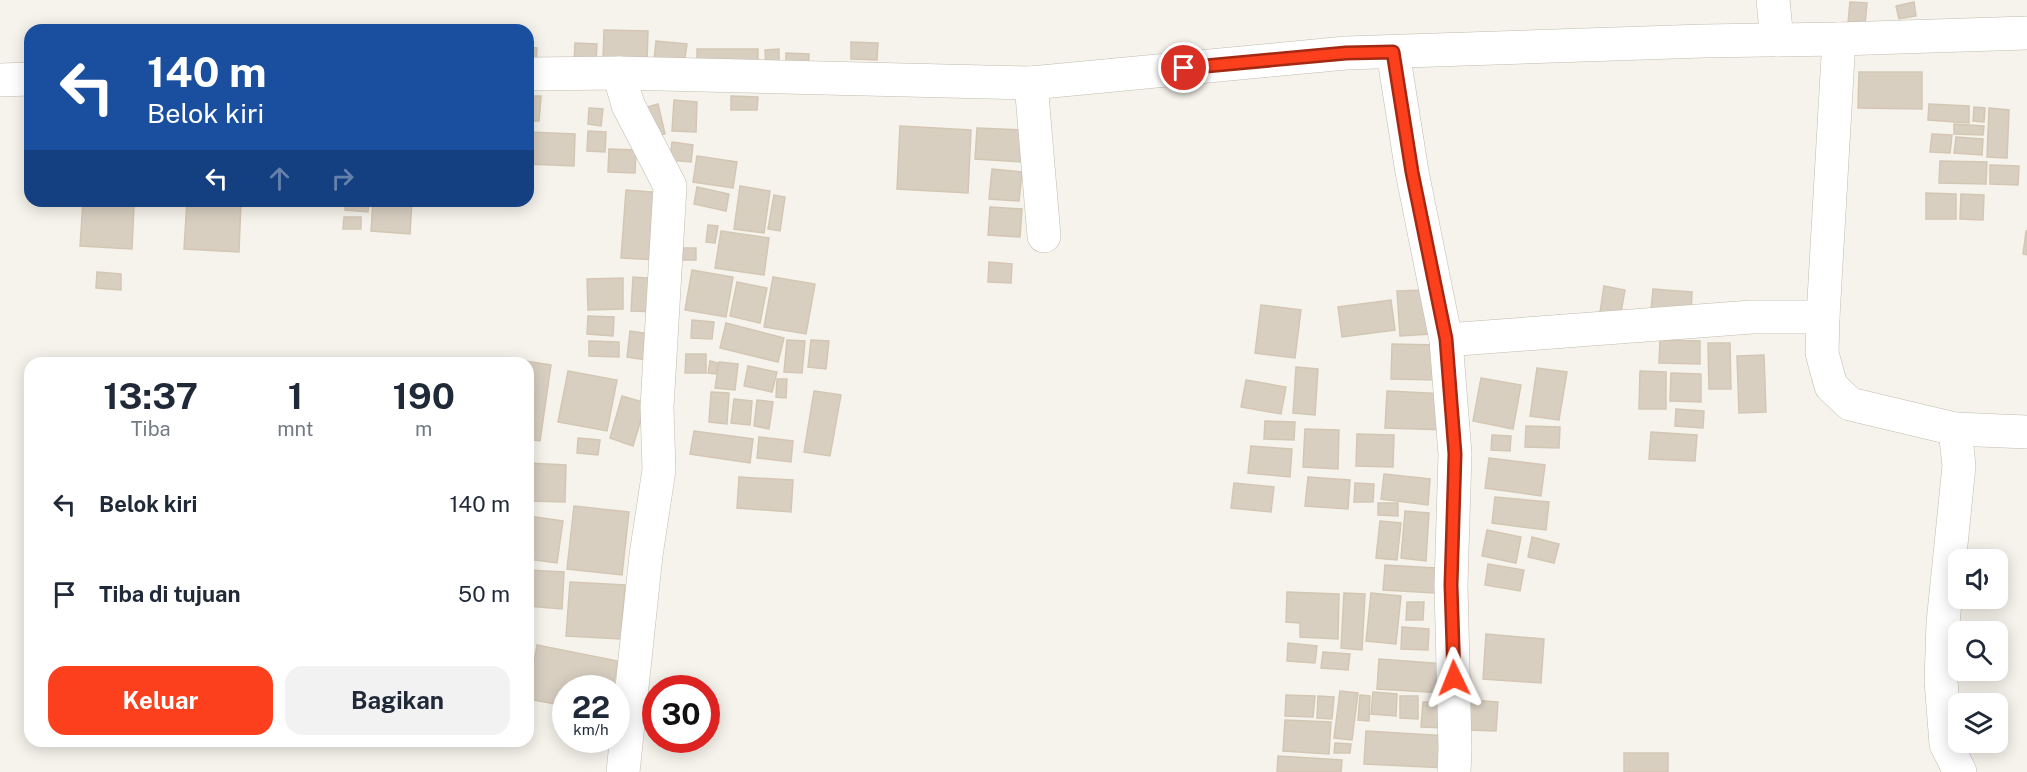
<!DOCTYPE html>
<html lang="id">
<style>
body{margin:0;font-family:"Public Sans",sans-serif;background:#f2f2f3;color:#1f2937;height:100vh;display:flex;flex-direction:column;font-size:22px;white-space:nowrap}
*{box-sizing:border-box;margin:0}
p{font-size:20px;color:#747a83}
.icon{flex:none;width:33px;height:33px;fill:none;stroke:currentColor;stroke-width:2;stroke-linecap:round;stroke-linejoin:round}
.map{position:relative;flex:1;overflow:hidden}
.panel{position:absolute;left:24px;top:357px;width:510px;height:390px;display:flex;flex-direction:column;background:#fff;border-radius:18px;box-shadow:0 3px 15px #0003}
.panel>*{flex:none}
.banner{position:absolute;left:24px;top:24px;width:510px;height:183px;border-radius:18px;box-shadow:0 3px 15px #0003;background:#1a4fa0;color:#fff;overflow:hidden}
.tools{position:absolute;left:1948px;top:549px;display:grid;gap:12px}
.tools a{display:grid;place-items:center;width:60px;height:60px;border-radius:12px;background:#fff;box-shadow:0 3px 15px #0003;font-size:30px}
.speed{position:absolute;left:552px;top:675px;display:flex;gap:12px;font-size:30px;font-weight:700;text-align:center}
.speed>*{display:grid;place-content:center;width:78px;height:78px;border-radius:50%;background:#fff;box-shadow:0 3px 15px #0003;line-height:1}
.speed small{font-size:15px;font-weight:400}
.speed .limit{border:9px solid #d22;background:#fff;color:#111}
.pin{position:absolute;display:grid;place-items:center;width:51px;height:51px;color:#fff;margin:-26px;border:3px solid #fff;border-radius:50%;box-shadow:0 2px 6px #0007}
.me{position:absolute;width:66px;margin:-33px;rotate:358deg;stroke-linejoin:round;filter:drop-shadow(0 0 4px #0008)}
.turn{display:flex;align-items:center;gap:21px;height:126px;padding:0 24px;font-size:27px}
.turn .icon{width:78px;height:78px;stroke-width:2.5}
.turn b{display:block;font-size:42px;line-height:51px}
.lanes{display:flex;align-items:center;height:57px;padding:0 24px;background:#0003;justify-content:center;gap:30px;direction:ltr}
.lanes .off{opacity:.35}
.eta{display:flex;justify-content:space-evenly;align-items:center;height:102px;text-align:center}
.eta b{font-size:36px;font-weight:700;line-height:42px}
.action{display:flex;gap:12px;margin-top:auto;padding:12px 24px}
.action a{flex:1;height:69px;border-radius:18px;background:#fc3f1d;color:#fff;font-size:24px;font-weight:700;line-height:69px;text-align:center}
.action a+a{background:#f2f2f3;color:#1f2937}
ul{padding:0;list-style:none}
li{display:flex;align-items:center;gap:18px;height:90px;padding:0 24px}
li div{flex:1}
li b{display:block;font-size:22px}
li em{font-style:normal}
.map>svg:first-child{display:block}
.building{fill:#d8cfc1;stroke:#d3c7b4;stroke-width:1.5}
.lines{fill:none;stroke-linecap:round;stroke-linejoin:round}
.minor-casing{stroke:#c2bbae;stroke-width:34}
.minor{stroke:#fff;stroke-width:33}
.route-casing{stroke:#a42913;stroke-width:15}
.route{stroke:#fc3f1d;stroke-width:10}
</style>
<div class="map">
<svg width="2027" height="772" viewBox="0 0 2027 772">
<rect width="100%" height="100%" fill="#f6f3ec"/>
<!-- building -->
<g class="building">
<polygon points="1850,2 1867,3 1865,25 1848,23"/>
<polygon points="1914,2 1916,16 1899,19 1896,6"/>
<polygon points="604,30 648,31 647,62 603,60"/>
<polygon points="656,41 687,44 684,64 654,60"/>
<polygon points="851,42 878,43 877,60 851,59"/>
<polygon points="575,43 597,44 596,63 574,62"/>
<polygon points="528,47 537,48 536,66 528,66"/>
<rect x="697" y="49" width="61" height="21"/>
<polygon points="779,49 779,66 766,66 765,50"/>
<polygon points="786,53 809,54 808,72 786,71"/>
<polygon points="1859,72 1922,72 1922,109 1858,108"/>
<polygon points="528,96 541,96 539,121 528,121"/>
<polygon points="731,96 758,97 757,110 731,110"/>
<polygon points="674,100 697,102 696,132 672,131"/>
<polygon points="658,104 665,134 651,137 644,108"/>
<polygon points="1929,104 1969,106 1969,123 1928,120"/>
<polygon points="1974,107 1985,108 1984,122 1973,121"/>
<polygon points="589,108 603,109 601,126 588,124"/>
<polygon points="1989,108 2009,110 2007,158 1987,157"/>
<polygon points="1954,124 1984,126 1983,135 1954,134"/>
<polygon points="900,126 971,130 968,193 897,189"/>
<polygon points="977,128 1026,130 1023,162 975,159"/>
<polygon points="588,131 606,132 605,152 587,151"/>
<polygon points="528,132 575,134 574,166 528,164"/>
<polygon points="1932,134 1952,135 1950,153 1930,152"/>
<polygon points="1956,137 1983,139 1982,155 1954,153"/>
<polygon points="672,142 693,145 691,162 670,160"/>
<polygon points="609,149 636,150 635,173 608,172"/>
<polygon points="697,156 737,162 733,188 693,182"/>
<polygon points="1940,161 1987,162 1986,184 1939,183"/>
<polygon points="1990,165 2019,166 2018,185 1990,184"/>
<polygon points="992,169 1022,172 1019,201 989,199"/>
<polygon points="740,186 770,191 764,233 734,229"/>
<polygon points="697,187 729,194 726,211 694,204"/>
<polygon points="626,190 663,193 659,260 621,258"/>
<polygon points="1926,193 1956,194 1956,219 1926,219"/>
<polygon points="1961,194 1984,195 1983,220 1960,219"/>
<polygon points="774,195 785,197 780,231 768,229"/>
<polygon points="187,201 241,201 239,252 184,249"/>
<polygon points="346,201 369,201 368,212 345,210"/>
<polygon points="373,201 412,201 410,234 371,231"/>
<polygon points="83,202 134,205 132,249 80,246"/>
<polygon points="990,207 1022,209 1020,237 988,235"/>
<polygon points="344,217 361,217 361,229 343,229"/>
<polygon points="708,225 718,226 715,243 706,242"/>
<polygon points="721,231 769,238 764,275 715,268"/>
<polygon points="2026,231 2027,231 2027,255 2023,254"/>
<rect x="683" y="248" width="13" height="12"/>
<polygon points="989,262 1012,264 1011,283 988,282"/>
<polygon points="692,270 733,277 726,317 685,310"/>
<polygon points="97,272 121,274 121,290 96,288"/>
<polygon points="633,277 660,279 659,312 631,311"/>
<polygon points="773,277 815,284 806,334 764,327"/>
<polygon points="623,278 623,309 588,310 587,279"/>
<polygon points="737,282 767,288 760,323 730,316"/>
<polygon points="1604,286 1625,290 1619,323 1599,319"/>
<polygon points="1653,289 1692,292 1691,312 1651,310"/>
<polygon points="1428,290 1431,334 1400,336 1397,291"/>
<polygon points="1391,300 1395,330 1342,337 1338,307"/>
<polygon points="1261,305 1301,310 1295,358 1255,353"/>
<polygon points="588,316 614,317 613,336 587,334"/>
<polygon points="692,320 714,322 712,339 691,338"/>
<polygon points="726,323 784,338 778,362 720,348"/>
<polygon points="630,331 650,334 646,360 627,357"/>
<polygon points="787,340 805,341 802,373 784,372"/>
<polygon points="811,340 829,341 826,369 808,367"/>
<polygon points="1660,340 1700,341 1700,364 1659,363"/>
<polygon points="589,341 619,342 619,357 589,356"/>
<polygon points="1708,343 1730,343 1731,389 1709,389"/>
<polygon points="1392,344 1439,345 1438,380 1391,379"/>
<polygon points="686,354 706,354 706,373 685,373"/>
<polygon points="1764,355 1766,412 1739,413 1737,356"/>
<polygon points="518,360 551,365 540,441 528,439 528,363 517,363"/>
<polygon points="710,361 718,363 716,374 708,373"/>
<polygon points="719,362 738,364 735,390 715,388"/>
<polygon points="748,366 777,372 772,392 744,386"/>
<polygon points="1296,367 1318,369 1315,415 1293,413"/>
<polygon points="1537,368 1567,372 1559,420 1530,416"/>
<polygon points="568,371 617,380 607,431 558,422"/>
<polygon points="1640,371 1666,372 1666,409 1639,409"/>
<polygon points="1671,373 1701,374 1701,402 1670,401"/>
<polygon points="1481,378 1521,385 1513,429 1473,421"/>
<polygon points="777,379 787,379 786,398 776,397"/>
<polygon points="1246,380 1286,387 1281,414 1241,407"/>
<polygon points="814,391 841,395 830,456 804,452"/>
<polygon points="1387,391 1447,394 1446,430 1385,428"/>
<polygon points="711,392 729,393 727,424 709,422"/>
<polygon points="622,396 646,403 633,446 610,438"/>
<polygon points="734,399 752,401 750,425 731,423"/>
<polygon points="757,400 773,402 769,429 754,426"/>
<polygon points="1676,409 1704,411 1703,428 1675,426"/>
<polygon points="1265,421 1295,422 1294,440 1264,439"/>
<polygon points="1526,426 1560,427 1559,448 1525,447"/>
<polygon points="1305,429 1339,430 1338,469 1303,467"/>
<polygon points="694,431 753,439 750,463 690,454"/>
<polygon points="1651,432 1697,435 1695,461 1649,459"/>
<polygon points="1357,434 1394,435 1393,467 1356,466"/>
<polygon points="1492,435 1511,436 1510,451 1491,450"/>
<polygon points="759,437 793,441 791,462 757,458"/>
<polygon points="578,438 600,440 598,455 577,453"/>
<polygon points="1251,446 1292,449 1290,477 1248,473"/>
<polygon points="1489,458 1545,465 1541,496 1485,488"/>
<polygon points="528,463 566,465 565,502 528,501"/>
<polygon points="1384,474 1430,479 1428,505 1381,499"/>
<polygon points="739,477 793,480 791,512 737,508"/>
<polygon points="1308,477 1350,480 1348,509 1305,506"/>
<polygon points="1234,483 1274,487 1271,512 1231,508"/>
<polygon points="1355,483 1374,484 1373,502 1354,502"/>
<polygon points="1495,497 1549,502 1546,530 1492,523"/>
<polygon points="1378,503 1398,503 1398,516 1378,515"/>
<polygon points="574,506 629,512 622,575 567,569"/>
<polygon points="1405,511 1429,513 1426,561 1401,558"/>
<polygon points="528,516 563,521 557,563 528,559"/>
<polygon points="1380,521 1401,523 1397,560 1376,558"/>
<polygon points="1487,530 1521,537 1516,563 1482,556"/>
<polygon points="1532,537 1559,544 1554,563 1528,557"/>
<polygon points="1488,564 1524,570 1520,591 1485,585"/>
<polygon points="1385,565 1436,568 1435,593 1383,590"/>
<polygon points="528,570 564,572 562,609 528,606"/>
<polygon points="570,582 625,585 621,639 566,636"/>
<polygon points="1287,592 1339,594 1338,639 1300,637 1300,623 1286,622"/>
<polygon points="1344,593 1365,594 1362,650 1341,648"/>
<polygon points="1371,593 1401,596 1396,644 1366,641"/>
<polygon points="1407,602 1424,602 1423,620 1406,620"/>
<polygon points="1402,627 1429,629 1428,650 1401,649"/>
<polygon points="1486,634 1544,639 1541,683 1483,679"/>
<polygon points="1288,643 1317,646 1315,663 1287,661"/>
<polygon points="537,645 618,661 613,688 566,688 566,706 528,699"/>
<polygon points="1323,652 1350,654 1348,670 1321,668"/>
<polygon points="1379,659 1446,664 1444,693 1377,689"/>
<polygon points="1340,691 1358,693 1352,740 1334,738"/>
<polygon points="1373,692 1397,694 1396,716 1371,714"/>
<polygon points="1286,695 1315,696 1313,717 1285,716"/>
<polygon points="1360,695 1370,696 1369,721 1358,720"/>
<polygon points="1318,696 1334,697 1332,719 1317,718"/>
<polygon points="1400,696 1418,696 1418,719 1400,718"/>
<polygon points="1469,700 1498,702 1496,731 1468,730"/>
<polygon points="1423,702 1448,703 1447,728 1421,727"/>
<polygon points="1285,720 1331,722 1329,754 1283,751"/>
<polygon points="1366,731 1449,736 1447,768 1364,764"/>
<polygon points="1335,743 1351,744 1350,753 1334,753"/>
<rect x="1624" y="753" width="44" height="19"/>
<polygon points="1278,756 1342,760 1341,772 1277,772"/>
</g>
<g class="lines">
<defs>
<g id="minor">
<polyline points="1773,0 1777,40"/>
<polyline points="1839,39 1823,317 1822,353 1831,386 1850,404 1955,429 1959,466 1943,623 1941,681 1946,744 1960,772"/>
<polyline points="1393,52 1412,172 1446,340 1455,454 1451,585 1455,748 1454,772"/>
<polyline points="619,73 628,105 670,186 657,407 659,470 646,555 623,772"/>
<polyline points="528,74 619,73 1031,83 1346,53 1704,41 1839,39 2027,33"/>
<polyline points="0,80 30,79"/>
<polyline points="1031,83 1044,236"/>
<polyline points="1446,340 1752,317 1823,317"/>
<polyline points="1955,429 2027,432"/>
</g>
</defs>
<!-- minor casing -->
<use href="#minor" class="minor-casing"/>
<!-- minor -->
<use href="#minor" class="minor"/>
</g>
<g class="lines">
<defs>
<polyline id="route" points="1184,68 1346,53 1393,52 1412,172 1446,339 1455,454 1451,585 1454,678"/>
</defs>
<!-- route casing -->
<use href="#route" class="route-casing"/>
<!-- route -->
<use href="#route" class="route"/>
</g>
</svg>
<div class="tools">
<a><svg class="icon" aria-label="sound" viewBox="0 0 24 24"><path d="M4 9h4l5-4v14l-5-4H4zM17 9q2 3 0 6"/></svg></a>
<a><svg class="icon" aria-label="search" viewBox="0 0 24 24"><circle cx="10" cy="10" r="6"/><path d="M15 15l6 6"/></svg></a>
<a><svg class="icon" aria-label="layers" viewBox="0 0 24 24"><path d="M12 4l9 5-9 5-9-5zM3 14l9 5 9-5"/></svg></a>
</div>
<div class="speed"><div>22<small>km/h</small></div><div class="limit">30</div></div>
<div class="pin" style="left:1184px;top:68px;background:#d93025"><svg class="icon" aria-label="arrive" viewBox="0 0 24 24"><path d="M6 21V4h12l-3 4 3 4H6"/></svg></div>
<svg class="me" style="left:1454px;top:678px" viewBox="-20 -20 40 40"><path d="M0-17L14 15 0 8-14 15z" fill="#fc3f1d" stroke="#fff" stroke-width="4"/></svg>
<div class="banner">
<div class="turn"><svg class="icon" aria-label="left" viewBox="0 0 24 24"><path d="M17 20v-9H6M10 6l-5 5 5 5"/></svg><div><b>140 m</b>Belok kiri</div></div>
<div class="lanes"><svg class="icon" aria-label="left" viewBox="0 0 24 24"><path d="M17 20v-9H6M10 6l-5 5 5 5"/></svg><svg class="icon off" aria-label="ahead" viewBox="0 0 24 24"><path d="M12 20V5M6 11l6-6 6 6"/></svg><svg class="icon off" aria-label="right" viewBox="0 0 24 24"><path d="M7 20v-9h11M14 6l5 5-5 5"/></svg></div>
</div>
<section class="panel">
<div class="eta">
<div><b>13:37</b><p>Tiba</p></div>
<div><b>1</b><p>mnt</p></div>
<div><b>190</b><p>m</p></div>
</div>
<ul>
<li><svg class="icon" aria-label="left" viewBox="0 0 24 24"><path d="M17 20v-9H6M10 6l-5 5 5 5"/></svg><div><b>Belok kiri</b></div><em>140 m</em></li>
<li><svg class="icon" aria-label="arrive" viewBox="0 0 24 24"><path d="M6 21V4h12l-3 4 3 4H6"/></svg><div><b>Tiba di tujuan</b></div><em>50 m</em></li>
</ul>
<div class="action"><a>Keluar</a><a>Bagikan</a></div>
</section>
</div>
